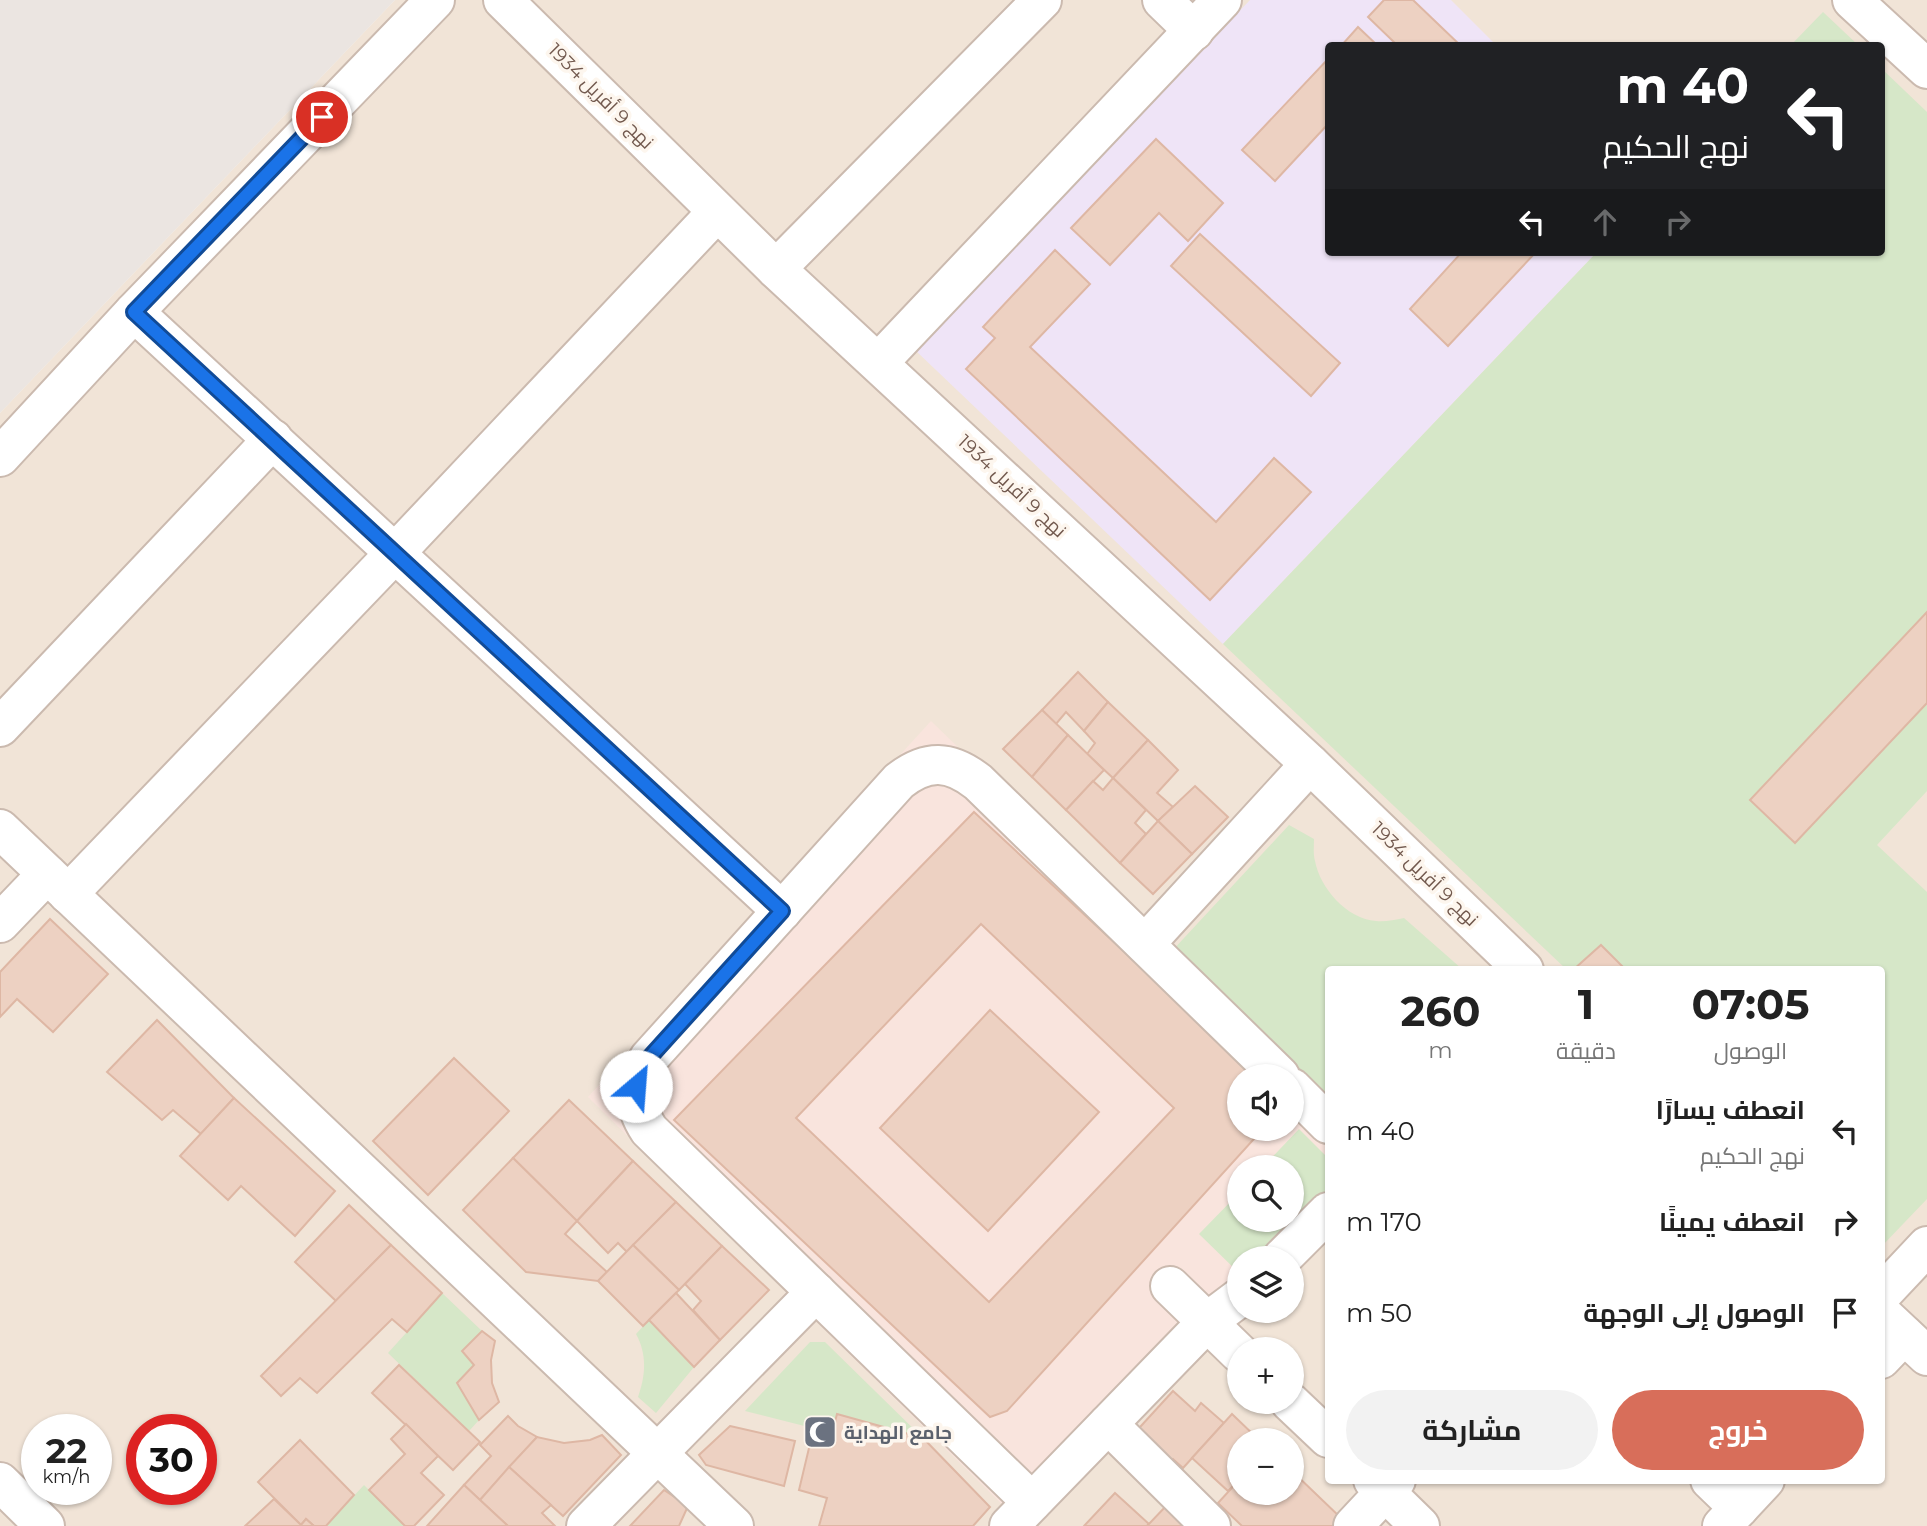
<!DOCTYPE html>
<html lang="ar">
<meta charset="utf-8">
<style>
body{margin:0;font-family:Montserrat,Cairo,sans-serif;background:#f2f2f2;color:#222;direction:rtl;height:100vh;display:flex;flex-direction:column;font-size:26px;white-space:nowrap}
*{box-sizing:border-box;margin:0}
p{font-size:23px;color:#767676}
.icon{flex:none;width:38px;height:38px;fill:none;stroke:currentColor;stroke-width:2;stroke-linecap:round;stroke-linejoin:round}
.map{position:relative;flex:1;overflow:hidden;direction:ltr}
.side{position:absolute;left:1325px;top:966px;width:560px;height:518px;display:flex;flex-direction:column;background:#fff;border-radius:7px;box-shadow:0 2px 5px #0004;direction:rtl}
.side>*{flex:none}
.banner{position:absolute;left:1325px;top:42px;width:560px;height:214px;border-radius:7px;box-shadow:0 2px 5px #0004;direction:rtl;background:#202124;color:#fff;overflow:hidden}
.fabs{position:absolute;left:1227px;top:1064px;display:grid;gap:14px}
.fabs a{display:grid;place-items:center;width:77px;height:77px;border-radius:50%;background:#fff;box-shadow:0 2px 5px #0004;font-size:35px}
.speed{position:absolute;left:21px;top:1414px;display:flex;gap:14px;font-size:35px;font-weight:700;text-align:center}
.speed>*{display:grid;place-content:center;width:91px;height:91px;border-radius:50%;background:#fff;box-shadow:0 2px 5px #0004;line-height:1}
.speed small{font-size:18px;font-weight:400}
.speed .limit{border:10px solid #d22;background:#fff;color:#111}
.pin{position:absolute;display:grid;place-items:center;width:60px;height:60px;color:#fff;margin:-30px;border:4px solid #fff;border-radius:50%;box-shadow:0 2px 7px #0007}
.me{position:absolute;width:77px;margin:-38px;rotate:27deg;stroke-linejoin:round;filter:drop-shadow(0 0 5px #0008)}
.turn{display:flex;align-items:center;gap:24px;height:147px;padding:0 21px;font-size:32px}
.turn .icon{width:91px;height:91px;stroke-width:2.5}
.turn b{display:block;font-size:49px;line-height:60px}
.lanes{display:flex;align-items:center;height:66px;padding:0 21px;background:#0003;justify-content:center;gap:35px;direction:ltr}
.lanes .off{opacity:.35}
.eta{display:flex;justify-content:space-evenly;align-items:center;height:119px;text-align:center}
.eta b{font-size:42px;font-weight:700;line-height:49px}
.button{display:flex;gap:14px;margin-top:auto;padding:14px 21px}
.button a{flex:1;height:80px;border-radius:42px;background:#d86e5a;color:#fff;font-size:28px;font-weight:700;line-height:80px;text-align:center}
.button a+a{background:#f2f2f2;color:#222}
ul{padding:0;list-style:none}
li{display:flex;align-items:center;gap:21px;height:91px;padding:0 21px}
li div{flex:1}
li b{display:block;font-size:26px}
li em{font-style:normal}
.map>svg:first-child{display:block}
.residential{fill:#f1e4d7;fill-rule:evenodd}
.commercial{fill:#f9e4dd;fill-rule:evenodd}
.industrial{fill:#ebe5e1}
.education{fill:#efe4f7}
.green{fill:#d6e7c8}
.building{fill:#edd1c2;stroke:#deb7a4;stroke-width:2;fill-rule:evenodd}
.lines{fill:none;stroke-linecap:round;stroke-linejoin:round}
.minor-casing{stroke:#cbbaaf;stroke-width:42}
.minor{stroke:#fff;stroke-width:38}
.route-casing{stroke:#114b97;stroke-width:18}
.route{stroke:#1a73e8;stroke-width:12}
.labels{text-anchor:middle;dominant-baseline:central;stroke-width:7;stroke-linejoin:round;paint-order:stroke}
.street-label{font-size:19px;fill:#72594e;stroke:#fdf6ee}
.worship-label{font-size:19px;font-weight:bold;fill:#5b616d;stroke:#fdf6ee;text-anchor:start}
</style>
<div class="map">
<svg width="1927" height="1526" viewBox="0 0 1927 1526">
<rect width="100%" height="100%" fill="#faf2e8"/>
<!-- residential -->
<path class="residential" d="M395 0H1927V1526H0V413ZM1328 46H1881V252H1328ZM1328 970H1881V1480H1328ZM1239 1076H1292V1129H1239ZM1239 1167H1292V1220H1239ZM1239 1258H1292V1311H1239ZM1239 1349H1292V1402H1239ZM37 1430H96V1489H37ZM142 1430H201V1489H142ZM1239 1440H1292V1493H1239Z"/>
<!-- commercial -->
<path class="commercial" d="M931 721 1328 1106V1214L1239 1258V1308L1024 1526 588 1097ZM1239 1076H1292V1129H1239ZM1239 1167H1292V1220H1239Z"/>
<!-- industrial -->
<polygon class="industrial" points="0,0 395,0 0,413"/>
<!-- education -->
<polygon class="education" points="1250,0 1451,0 1496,45 1328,46 1328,252 1597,252 1223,644 915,350"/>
<!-- green -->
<g class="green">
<polygon points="1823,12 1858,45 1791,45"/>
<polygon points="1881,68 1927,112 1927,791 1877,845 1927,892 1927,1199 1881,1247 1881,970 1566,969 1223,644 1597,252 1881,252"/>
<path d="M1289 825 1314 839C1314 846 1313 854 1315 861 1320 888 1347 919 1376 921 1385 922 1394 920 1404 918L1462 969 1328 970V1101L1171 952Z"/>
<polygon points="1299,1129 1328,1158 1328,1195 1267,1258 1239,1258 1239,1273 1199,1234 1239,1193 1239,1220 1292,1220 1292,1167 1263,1167"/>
<polygon points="442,1293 482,1331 463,1351 474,1365 479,1420 469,1431 388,1353"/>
<path d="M649 1320 694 1367 656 1413 638 1397C646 1375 647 1354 636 1334Z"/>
<polygon points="810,1342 825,1342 923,1438 838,1414 832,1433 745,1411"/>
<polygon points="364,1485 405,1526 326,1526"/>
</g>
<!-- building -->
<g class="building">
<polygon points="1384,0 1413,0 1461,46 1398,46 1368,17"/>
<polygon points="1358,27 1378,46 1341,46"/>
<polygon points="1328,59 1328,124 1275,181 1242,150"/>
<polygon points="1156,139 1223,203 1188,241 1159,213 1110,265 1071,228"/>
<polygon points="1200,234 1340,363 1311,396 1171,266"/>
<polygon points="1055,250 1090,284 1030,347 1216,522 1274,458 1311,492 1210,600 966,369 995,338 983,327"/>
<polygon points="1462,252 1536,252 1448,346 1410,309"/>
<polygon points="1927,612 1927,703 1795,843 1750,800"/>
<polygon points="1078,672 1108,702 1084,731 1066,712 1056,724 1042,710"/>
<polygon points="1108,702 1148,740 1113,778 1087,754 1095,743 1084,731"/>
<polygon points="1042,710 1068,735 1032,777 1003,749"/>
<polygon points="1068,735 1104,770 1066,810 1032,777"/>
<polygon points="1148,740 1178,770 1157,793 1173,807 1158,821 1113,778"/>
<polygon points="1113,778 1146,810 1135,823 1146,834 1120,863 1066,810 1093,781 1103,790"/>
<polygon points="1195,786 1228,817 1192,854 1158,821"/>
<path d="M974 812 1258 1076H1239V1129H1263L1007 1411 990 1417 674 1120ZM981 924 1174 1108 989 1302 796 1118Z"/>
<polygon points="1158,821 1192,854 1153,894 1120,863"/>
<polygon points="50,919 108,974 53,1032 17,999 0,1017 0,972"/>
<polygon points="1601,945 1626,970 1573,970"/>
<polygon points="990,1010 1099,1112 988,1231 880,1128"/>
<polygon points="157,1020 234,1098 201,1134 173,1110 162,1120 107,1072"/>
<polygon points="454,1058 509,1111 428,1195 373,1141"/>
<polygon points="234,1098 335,1191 295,1236 241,1186 228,1200 180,1156"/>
<polygon points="569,1100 633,1161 577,1221 513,1158"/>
<polygon points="513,1158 577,1221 565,1234 607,1272 598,1281 526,1272 463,1210"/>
<polygon points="633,1161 676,1202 627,1252 618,1243 608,1253 577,1221"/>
<polygon points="676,1202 722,1246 679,1290 633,1245"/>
<polygon points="349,1205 391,1245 336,1301 295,1262"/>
<polygon points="391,1245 442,1293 407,1332 392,1319 317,1393 300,1378 281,1396 261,1376"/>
<polygon points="633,1245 679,1290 643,1326 598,1281"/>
<polygon points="722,1246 769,1290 720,1340 693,1310 701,1301 685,1284"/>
<polygon points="676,1293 720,1340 694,1367 649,1320"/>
<polygon points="482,1331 495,1341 491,1360 492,1383 499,1402 479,1420 457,1383 474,1365 462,1351"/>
<polygon points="399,1365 480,1442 453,1470 372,1393"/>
<polygon points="1173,1391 1195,1411 1201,1403 1224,1423 1183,1468 1173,1459 1163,1468 1130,1438"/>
<polygon points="837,1414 923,1438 990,1507 973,1526 819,1526 827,1498 799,1490 814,1427 832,1433"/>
<polygon points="1232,1414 1259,1440 1239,1440 1239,1480 1228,1491 1192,1458"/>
<polygon points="508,1416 518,1426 537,1437 480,1500 464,1485 491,1456 480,1445"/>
<polygon points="406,1424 438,1456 421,1473 444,1495 414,1526 405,1526 369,1490 405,1454 391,1439"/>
<polygon points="730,1426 795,1441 784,1486 706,1465 699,1455"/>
<polygon points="602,1435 621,1455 563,1516 509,1467 537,1437 564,1443 590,1440"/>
<polygon points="300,1440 354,1495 326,1526 314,1526 306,1519 301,1525 258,1482"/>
<polygon points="509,1467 551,1505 542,1513 555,1526 508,1526 480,1500"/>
<polygon points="1292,1471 1341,1518 1333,1526 1242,1526 1218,1503 1239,1480 1239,1493 1292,1493"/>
<polygon points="464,1485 480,1500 508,1526 427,1526"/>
<polygon points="664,1490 688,1506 679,1526 630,1526"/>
<polygon points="1115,1493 1149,1524 1147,1526 1084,1526"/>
<polygon points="274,1499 301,1525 306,1519 314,1526 245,1526"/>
<polygon points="1168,1504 1190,1526 1147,1526"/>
</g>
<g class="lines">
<defs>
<g id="minor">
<polyline points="503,0 776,269 1310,764 1524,970"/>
<polyline points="1162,0 1194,31"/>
<polyline points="1852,0 1927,69"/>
<polyline points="776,269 1042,0"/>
<polyline points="134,312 782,911"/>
<polyline points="879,362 1222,0"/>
<polyline points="0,457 134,312 435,0"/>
<polyline points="0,727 273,439"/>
<polyline points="0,829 734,1526"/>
<polyline points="68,894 396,552 717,212"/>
<polyline points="0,923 47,874"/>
<polyline points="1145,944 1310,764"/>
<polyline points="1292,1088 1328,1124"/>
<polyline points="1282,1258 1328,1212"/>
<polyline points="1170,1286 1239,1353"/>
<polyline points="1881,1295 1927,1246"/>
<polyline points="1881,1313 1927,1356"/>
<polyline points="1881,1359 1904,1335"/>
<polyline points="1290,1402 1328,1438"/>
<polyline points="1108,1424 1211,1526"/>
<polyline points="1373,1480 1420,1526"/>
<polyline points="1710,1480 1739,1508"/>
<polyline points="0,1482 45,1526"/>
<path d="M1032 1502 649 1130C632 1104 633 1083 649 1058L899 781C927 759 950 760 978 782L1280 1076"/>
<polyline points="586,1526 816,1292"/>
<polyline points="1009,1526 1207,1322 1239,1298"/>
<polyline points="1353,1526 1396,1480"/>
<polyline points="1722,1526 1765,1480"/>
</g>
</defs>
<!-- minor casing -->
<use href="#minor" class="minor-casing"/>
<!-- minor -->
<use href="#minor" class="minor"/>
</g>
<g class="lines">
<defs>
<polyline id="route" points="322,117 134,312 782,911 649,1058 641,1071 636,1086"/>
</defs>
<!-- route casing -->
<use href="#route" class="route-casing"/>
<!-- route -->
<use href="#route" class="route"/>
</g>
<!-- icons -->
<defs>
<symbol id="mosque-square" viewBox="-11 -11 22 22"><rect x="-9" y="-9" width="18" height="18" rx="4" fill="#6b7280" stroke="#fdf6ee"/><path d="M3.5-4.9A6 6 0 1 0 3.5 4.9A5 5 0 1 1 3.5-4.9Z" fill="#fff"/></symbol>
</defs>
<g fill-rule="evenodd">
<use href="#mosque-square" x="801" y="1413" width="38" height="38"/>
</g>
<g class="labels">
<!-- street labels -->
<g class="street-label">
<text transform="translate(601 96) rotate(45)">نهج 9 أفريل 1934</text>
<text transform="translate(1012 486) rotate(43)">نهج 9 أفريل 1934</text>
<text transform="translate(1425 874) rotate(44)">نهج 9 أفريل 1934</text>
</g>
<!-- worship labels -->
<g class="worship-label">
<text x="844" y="1432">جامع الهداية</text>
</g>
</g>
</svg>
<div class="fabs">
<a><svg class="icon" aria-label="sound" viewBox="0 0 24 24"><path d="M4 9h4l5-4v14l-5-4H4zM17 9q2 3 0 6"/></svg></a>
<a><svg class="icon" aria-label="search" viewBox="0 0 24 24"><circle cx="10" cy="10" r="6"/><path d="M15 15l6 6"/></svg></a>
<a><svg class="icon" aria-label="layers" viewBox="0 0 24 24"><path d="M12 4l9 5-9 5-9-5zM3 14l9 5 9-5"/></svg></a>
<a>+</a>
<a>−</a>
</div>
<div class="speed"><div>22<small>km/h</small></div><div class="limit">30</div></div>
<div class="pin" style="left:322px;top:117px;background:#d93025"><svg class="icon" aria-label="arrive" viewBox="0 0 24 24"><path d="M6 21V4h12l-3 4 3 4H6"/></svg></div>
<svg class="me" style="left:636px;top:1086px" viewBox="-20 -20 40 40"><circle r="19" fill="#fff"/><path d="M0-13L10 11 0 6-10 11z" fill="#1a73e8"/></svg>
<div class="banner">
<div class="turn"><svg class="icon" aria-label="left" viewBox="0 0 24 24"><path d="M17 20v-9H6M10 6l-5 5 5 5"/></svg><div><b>40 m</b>نهج الحكيم</div></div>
<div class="lanes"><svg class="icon" aria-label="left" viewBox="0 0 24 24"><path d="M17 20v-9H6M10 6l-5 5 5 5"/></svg><svg class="icon off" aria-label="ahead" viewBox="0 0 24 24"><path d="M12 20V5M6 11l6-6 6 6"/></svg><svg class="icon off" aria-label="right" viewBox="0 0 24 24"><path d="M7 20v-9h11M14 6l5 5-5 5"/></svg></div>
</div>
<section class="side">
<div class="eta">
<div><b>07:05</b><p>الوصول</p></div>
<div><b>1</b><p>دقيقة</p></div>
<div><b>260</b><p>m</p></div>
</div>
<ul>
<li><svg class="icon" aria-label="left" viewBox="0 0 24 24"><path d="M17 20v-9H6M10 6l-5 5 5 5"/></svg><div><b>انعطف يسارًا</b><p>نهج الحكيم</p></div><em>40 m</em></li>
<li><svg class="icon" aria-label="right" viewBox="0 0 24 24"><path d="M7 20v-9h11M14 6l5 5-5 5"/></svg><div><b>انعطف يمينًا</b></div><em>170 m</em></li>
<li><svg class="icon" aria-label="arrive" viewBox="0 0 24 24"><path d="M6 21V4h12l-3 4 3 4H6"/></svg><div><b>الوصول إلى الوجهة</b></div><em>50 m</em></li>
</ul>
<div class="button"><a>خروج</a><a>مشاركة</a></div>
</section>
</div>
